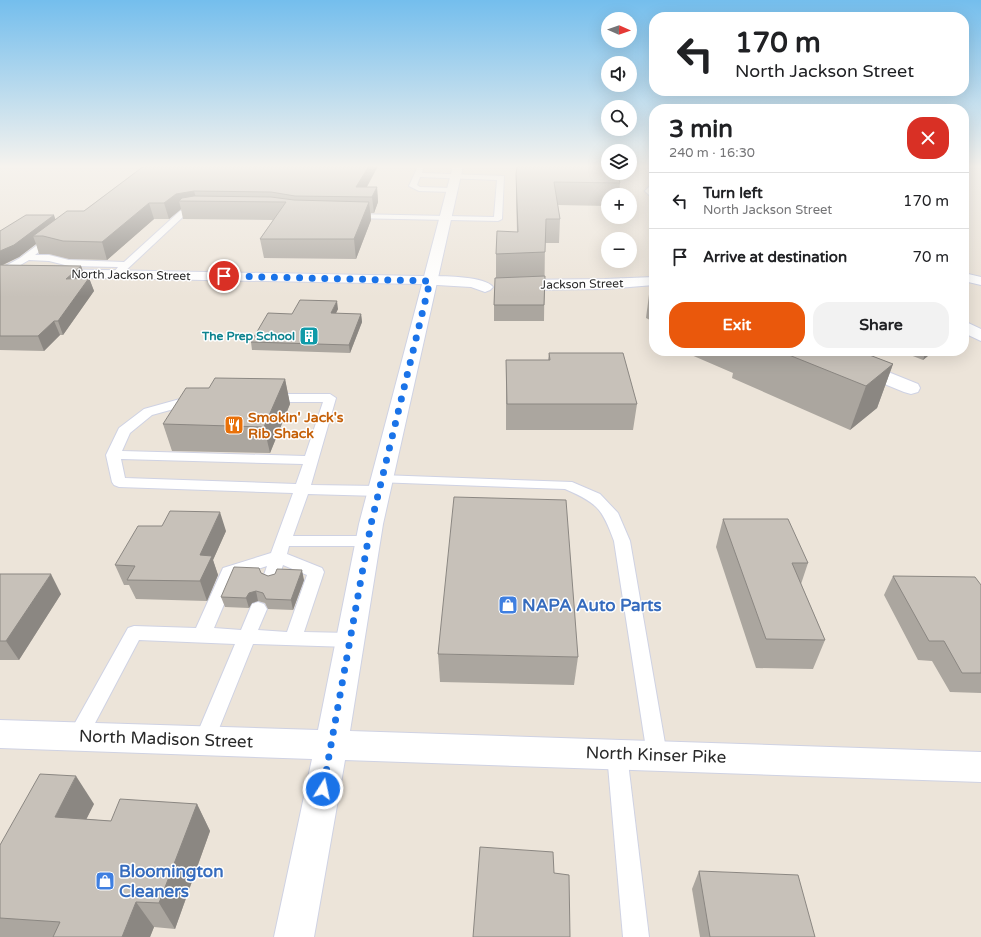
<!DOCTYPE html>
<meta charset="utf-8">
<style>
body{margin:0;font-family:"Varela Round",sans-serif;background:#f2f2f2;color:#202124;height:100vh;display:flex;flex-direction:column;font-size:15px;white-space:nowrap}
*{box-sizing:border-box;margin:0}
p{font-size:13px;color:#757577}
.icon{flex:none;width:22px;height:22px;fill:none;stroke:currentColor;stroke-width:2;stroke-linecap:round;stroke-linejoin:round}
.map{position:relative;flex:1;overflow:hidden}
.drawer{position:absolute;left:649px;top:104px;width:320px;height:252px;display:flex;flex-direction:column;background:#fff;border-radius:16px;box-shadow:0 4px 16px #0002}
.drawer>*{flex:none}
.banner{position:absolute;left:649px;top:12px;width:320px;height:84px;border-radius:16px;box-shadow:0 4px 16px #0002;background:#fff;color:#202124;overflow:hidden}
.needle{width:26px;rotate:92deg}
.buttons{position:absolute;left:601px;top:12px;display:grid;gap:8px}
.buttons a{display:grid;place-items:center;width:36px;height:36px;border-radius:50%;background:#fff;box-shadow:0 4px 16px #0002;font-size:20px}
.pin{position:absolute;display:grid;place-items:center;width:34px;height:34px;color:#fff;margin:-17px;border:2px solid #fff;border-radius:50%;box-shadow:0 1px 4px #0007}
.me{position:absolute;width:44px;margin:-22px;rotate:10deg;stroke-linejoin:round;filter:drop-shadow(0 0 3px #0008)}
.turn{display:flex;align-items:center;gap:14px;height:84px;padding:0 20px;font-size:18px}
.turn .icon{width:52px;height:52px;stroke-width:2.5}
.turn b{display:block;font-size:28px;line-height:34px}
.round{display:grid;place-items:center;flex:none;width:42px;height:42px;border-radius:16px;background:#f2f2f2}
.summary{display:flex;align-items:center;justify-content:space-between;height:68px;padding:0 20px}
h1{font-size:24px;font-weight:700;line-height:30px}
.action{display:flex;gap:8px;margin-top:auto;padding:8px 20px}
.action a{flex:1;height:46px;border-radius:16px;background:#ea580c;color:#fff;font-size:16px;font-weight:700;line-height:46px;text-align:center}
.action a+a{background:#f2f2f2;color:#202124}
ul{padding:0;list-style:none}
li{display:flex;align-items:center;gap:12px;height:56px;padding:0 20px;border-top:1px solid #e0e0e0}
li div{flex:1}
li b{display:block;font-size:15px}
li em{font-style:normal}
.map>svg:first-child{display:block}
.lines{fill:none;stroke-linecap:round;stroke-linejoin:round}
.lane-casing{stroke:#cfd2e3;stroke-width:2}
.street-casing{stroke:#cfd2e3;stroke-width:2}
.secondary-casing{stroke:#cfd2e3;stroke-width:2}
.lane{fill:#fff;fill-rule:evenodd}
.street{fill:#fff;fill-rule:evenodd}
.secondary{fill:#fff;fill-rule:evenodd}
.wall{fill:#aba69f}
.shaded-wall{fill:#8b8782}
.building{fill:#c7c1b9;stroke:#8b8782}
.route{stroke:#1a73e8;stroke-width:7;stroke-dasharray:0 12.6}
.labels{text-anchor:middle;dominant-baseline:central;stroke-width:3;stroke-linejoin:round;paint-order:stroke}
.far-street-label{font-size:12px;fill:#292929;stroke:#fff}
.far-culture-label{font-size:12px;font-weight:bold;fill:#0d838f;stroke:#fff;text-anchor:end}
.food-label{font-size:14px;font-weight:bold;fill:#c56008;stroke:#fff;text-anchor:start}
.near-shop-label{font-size:17px;font-weight:bold;fill:#366cbe;stroke:#fff;text-anchor:start}
.near-street-label{font-size:17px;fill:#292929;stroke:#fff}
</style>
<div class="map">
<svg width="981" height="937" viewBox="0 0 981 937">
<rect width="100%" height="100%" fill="#ece4d9"/>
<g class="lines">
<defs>
<g id="lane">
<polygon points="418,166 424,166 422,173 504,176 502,219 498,221 350,218 349,216 353,214 494,217 497,180 420,177 417,185 420,187 452,188 456,190 452,192 419,191 409,186"/>
<polygon points="201,208 205,210 204,212 185,215 122,274 119,275 114,272 118,267 69,266 49,261 29,260 5,274 0,274 0,269 20,258 52,234 56,237 55,239 35,255 49,255 69,260 124,262 180,211"/>
<path d="M215 394H330L336 398 311 485 379 486 384 488 386 491 384 494 379 496 308 494 293 536H368L374 537 376 541 374 545 368 546H289L287 554 322 568 324 572 304 632 350 633 356 635 359 640 356 645 350 647 253 644 214 741 211 748 204 750 197 748 194 741 235 644 139 640 85 742 78 745 71 742 68 736 71 730 128 628 134 626 196 628 223 568 271 553 293 493 119 487 114 485 112 482 106 455 119 428 144 409 180 399ZM215 402H323L305 456 122 451 130 433 152 415 181 407ZM121 459 303 464 296 484 125 478ZM283 565 307 575 287 632 258 630 267 609 264 604 258 602 252 604 241 630 214 628 236 576 267 566 263 578 265 582 271 584 277 582Z"/>
<path d="M381 475 572 482 600 494 618 513 630 541 667 755 664 762 657 765 650 762 647 755 614 541C602 508 597 503 565 489L376 482 374 479 376 476Z"/>
<polygon points="617,744 624,747 627,754 649,937 623,937 607,754 610,747"/>
</g>
<g id="street">
<polygon points="654,185 654,198 650,196 645,191 650,186"/>
<path d="M0 268 420 276C435 276 484 275 493 287L490 290 485 292 471 287 420 284 0 276Z"/>
<polygon points="964,273 981,277 981,285 964,281"/>
<polygon points="654,277 654,285 605,289 515,290 510,288 507,285 510,282 515,280 605,279"/>
<polygon points="964,321 981,329 981,341 964,333"/>
<polygon points="811,351 836,351 918,384 920,388 918,392 911,394 904,392 814,355"/>
</g>
<polygon id="secondary" points="453,166 463,166 383,524 350,731 981,752 981,782 345,760 314,937 274,937 312,759 0,748 0,720 318,730 359,524"/>
</defs>
<!-- lane casing -->
<use href="#lane" class="lane-casing"/>
<!-- street casing -->
<use href="#street" class="street-casing"/>
<!-- secondary casing -->
<use href="#secondary" class="secondary-casing"/>
<!-- lane -->
<use href="#lane" class="lane"/>
<!-- street -->
<use href="#street" class="street"/>
<!-- secondary -->
<use href="#secondary" class="secondary"/>
</g>
<!-- wall -->
<g class="wall">
<polygon points="144,166 378,166 367,187 377,187 378,202 374,213 371,213 371,220 356,259 264,258 260,239 273,220 183,219 181,209 180,210 169,219 154,219 107,260 69,259 49,254 39,254 36,244 19,257 3,265 81,266 85,278 89,278 94,291 63,335 60,335 44,351 0,350 0,231 56,219 84,211"/>
<polygon points="510,166 608,166 620,183 619,195 608,195 608,206 558,205 560,219 559,243 545,243 544,321 494,321 494,305 496,278 496,254 517,232 516,196 517,167"/>
<polygon points="648,166 654,166 654,180"/>
<polygon points="654,278 654,322 646,318 651,279"/>
<polygon points="338,309 335,314 361,314 362,322 350,353 252,350 251,342 292,314"/>
<polygon points="682,351 859,351 893,364 877,408 850,430 732,378 733,373"/>
<polygon points="900,351 934,351 923,360"/>
<polygon points="549,353 637,404 633,430 506,430 506,360 548,360"/>
<polygon points="285,379 290,404 270,453 172,451 163,424"/>
<polygon points="723,519 808,563 801,584 825,640 813,669 756,668 716,547"/>
<polygon points="226,531 213,560 218,575 207,601 136,599 129,585 124,585 115,565"/>
<polygon points="261,573 268,576 304,580 293,610 268,609 265,603 258,601 252,603 249,608 225,607 221,597"/>
<polygon points="0,574 61,594 19,660 0,660"/>
<polygon points="893,576 981,585 981,693 950,692 932,661 918,660 884,595"/>
<polygon points="438,654 578,657 574,685 440,682"/>
<polygon points="94,804 86,819 111,821 197,804 210,831 175,929 154,927 150,937 0,937 0,845"/>
<polygon points="699,871 815,937 700,937 692,889"/>
</g>
<!-- shaded-wall -->
<g class="shaded-wall">
<polygon points="369,166 378,166 361,197 356,187"/>
<polygon points="377,187 378,202 374,213 372,197"/>
<polygon points="194,191 197,201 179,201 181,209 180,210 169,219 164,203 176,194"/>
<polygon points="369,202 371,220 356,259 354,239"/>
<polygon points="149,203 154,219 107,260 102,242"/>
<polygon points="54,215 58,227 43,236 33,236 36,244 19,257 0,266 0,251"/>
<polygon points="81,266 86,279 66,279"/>
<polygon points="89,278 94,291 63,335 58,321"/>
<polygon points="337,301 338,309 332,322 331,313"/>
<polygon points="361,314 362,322 350,353 349,345"/>
<polygon points="54,321 60,335 44,351 38,336"/>
<polygon points="926,351 934,351 923,360"/>
<polygon points="893,364 877,408 850,430 866,386"/>
<polygon points="285,379 290,404 270,453 264,427"/>
<polygon points="220,512 226,531 213,560 218,575 207,601 200,581 200,555"/>
<polygon points="302,570 304,580 293,610 291,600"/>
<polygon points="51,574 61,594 19,660 6,641"/>
<polygon points="256,591 258,601 252,603 249,608 246,598 249,593"/>
<polygon points="76,776 94,804 74,844 55,817"/>
<polygon points="197,804 210,831 175,929 159,903"/>
<polygon points="136,902 154,927 150,937 122,937"/>
</g>
<!-- building -->
<g class="building">
<polygon points="144,166 369,166 356,187 377,187 372,197 295,196 271,192 194,191 176,194 164,203 149,203 102,242 63,241 43,236 33,236 67,211 84,211"/>
<polygon points="517,166 608,166 608,173 617,173 620,183 554,182 560,219 546,219 545,252 496,254 497,231 518,232 516,174"/>
<polygon points="194,196 271,197 294,200 369,202 354,239 260,239 286,202 179,201 182,198"/>
<polygon points="26,215 54,215 14,245 0,251 0,231"/>
<polygon points="0,265 81,266 66,279 89,278 58,321 54,321 38,336 0,336"/>
<polygon points="545,276 544,305 494,305 495,278"/>
<polygon points="300,300 337,301 331,313 361,314 349,345 251,342 268,313 292,314"/>
<polygon points="779,351 859,351 893,364 866,386"/>
<polygon points="549,353 623,353 637,404 507,404 506,360 550,360"/>
<polygon points="215,378 285,379 264,427 163,424 186,388 209,388"/>
<polygon points="454,497 566,500 578,657 438,654"/>
<polygon points="170,511 220,512 200,555 212,556 200,581 127,580 135,566 115,565 138,526 162,526"/>
<polygon points="723,519 788,519 808,563 792,563 825,640 766,639"/>
<polygon points="234,567 259,568 261,573 268,576 275,574 277,569 302,570 291,600 266,599 263,593 256,591 249,593 246,598 221,597"/>
<polygon points="0,574 51,574 6,641 0,641"/>
<polygon points="893,576 975,577 981,585 981,673 962,673 944,641 929,641"/>
<polygon points="40,774 76,776 55,817 111,821 120,799 197,804 159,903 136,902 122,937 53,937 60,922 0,918 0,845"/>
<polygon points="480,847 553,852 554,873 569,875 570,937 473,937"/>
<polygon points="699,871 798,875 815,937 710,937"/>
</g>
<!-- sky -->
<linearGradient id="sky" x2="0" y2="1"><stop stop-color="#74beed"/><stop offset="0.56" stop-color="#f6f3ee"/><stop offset="1" stop-color="#f6f3ee" stop-opacity="0"/></linearGradient>
<rect width="981" height="297" fill="url(#sky)"/>
<g class="lines">
<!-- route -->
<polyline class="route" points="224,276 430,281 371,524 323,789"/>
</g>
<!-- icons -->
<defs>
<symbol id="building-square" viewBox="-11 -11 22 22"><rect x="-9" y="-9" width="18" height="18" rx="4" fill="#0f9aa8" stroke="#fff"/><path d="M-4-6H4V6H1V3H-1V6H-4ZM-2.5-4.3h1.7v1.8h-1.7ZM.8-4.3h1.7v1.8H.8ZM-2.5-1h1.7V.8h-1.7ZM.8-1h1.7V.8H.8Z" fill="#fff"/></symbol>
<symbol id="restaurant-square" viewBox="-11 -11 22 22"><rect x="-9" y="-9" width="18" height="18" rx="4" fill="#e8710a" stroke="#fff"/><path d="M-5-6h1v4h1v-4h1v4h1v-4h1v5L-1.5 .5V6h-2V.5L-5-1ZM5-6V6H3V1.5H1.5Q1.5-4 5-6Z" fill="#fff"/></symbol>
<symbol id="shop-square" viewBox="-11 -11 22 22"><rect x="-9" y="-9" width="18" height="18" rx="4" fill="#3f7fe0" stroke="#fff"/><path d="M-5-2.5h2.3a2.7 3.5 0 0 1 5.4 0H5L5.5 6h-11ZM-1.5-2.5h3a1.5 2.3 0 0 0-3 0Z" fill="#fff"/></symbol>
</defs>
<g fill-rule="evenodd">
<use href="#building-square" x="298" y="325" width="22" height="22"/>
<use href="#restaurant-square" x="223" y="414" width="22" height="22"/>
<use href="#shop-square" x="497" y="594" width="22" height="22"/>
<use href="#shop-square" x="94" y="870" width="22" height="22"/>
</g>
<g class="labels">
<!-- far-street labels -->
<g class="far-street-label">
<text transform="translate(131 275) rotate(1)">North Jackson Street</text>
<text transform="translate(582 284) rotate(-1)">Jackson Street</text>
</g>
<!-- far-culture labels -->
<g class="far-culture-label">
<text x="295" y="336">The Prep School</text>
</g>
<!-- food labels -->
<g class="food-label">
<text x="248" y="417">Smokin' Jack's<tspan x="248" dy="16">Rib Shack</tspan></text>
</g>
<!-- near-shop labels -->
<g class="near-shop-label">
<text x="522" y="605">NAPA Auto Parts</text>
<text x="119" y="871">Bloomington<tspan x="119" dy="20">Cleaners</tspan></text>
</g>
<!-- near-street labels -->
<g class="near-street-label">
<text transform="translate(166 739) rotate(2)">North Madison Street</text>
<text transform="translate(656 755) rotate(2)">North Kinser Pike</text>
</g>
</g>
</svg>
<div class="buttons">
<a><svg class="needle" viewBox="-14 -14 28 28"><path d="M0-13l5 13h-10z" fill="#e53935"/><path d="M0 13l5-13h-10z" fill="#757577"/></svg></a>
<a><svg class="icon" aria-label="sound" viewBox="0 0 24 24"><path d="M4 9h4l5-4v14l-5-4H4zM17 9q2 3 0 6"/></svg></a>
<a><svg class="icon" aria-label="search" viewBox="0 0 24 24"><circle cx="10" cy="10" r="6"/><path d="M15 15l6 6"/></svg></a>
<a><svg class="icon" aria-label="layers" viewBox="0 0 24 24"><path d="M12 4l9 5-9 5-9-5zM3 14l9 5 9-5"/></svg></a>
<a>+</a>
<a>−</a>
</div>
<div class="pin" style="left:224px;top:276px;background:#d93025"><svg class="icon" aria-label="arrive" viewBox="0 0 24 24"><path d="M6 21V4h12l-3 4 3 4H6"/></svg></div>
<svg class="me" style="left:323px;top:789px" viewBox="-20 -20 40 40"><circle r="17" fill="#1a73e8" stroke="#fff" stroke-width="3"/><path d="M0-11L8 9 0 5-8 9z" fill="#fff"/></svg>
<div class="banner">
<div class="turn"><svg class="icon" aria-label="left" viewBox="0 0 24 24"><path d="M17 20v-9H6M10 6l-5 5 5 5"/></svg><div><b>170 m</b>North Jackson Street</div></div>
</div>
<section class="drawer">
<div class="summary"><div><h1>3 min</h1><p>240 m · 16:30</p></div><a class="round" style="background:#d93025;color:#fff"><svg class="icon" aria-label="close" viewBox="0 0 24 24"><path d="M6 6l12 12M18 6L6 18"/></svg></a></div>
<ul>
<li><svg class="icon" aria-label="left" viewBox="0 0 24 24"><path d="M17 20v-9H6M10 6l-5 5 5 5"/></svg><div><b>Turn left</b><p>North Jackson Street</p></div><em>170 m</em></li>
<li><svg class="icon" aria-label="arrive" viewBox="0 0 24 24"><path d="M6 21V4h12l-3 4 3 4H6"/></svg><div><b>Arrive at destination</b></div><em>70 m</em></li>
</ul>
<div class="action"><a>Exit</a><a>Share</a></div>
</section>
</div>
